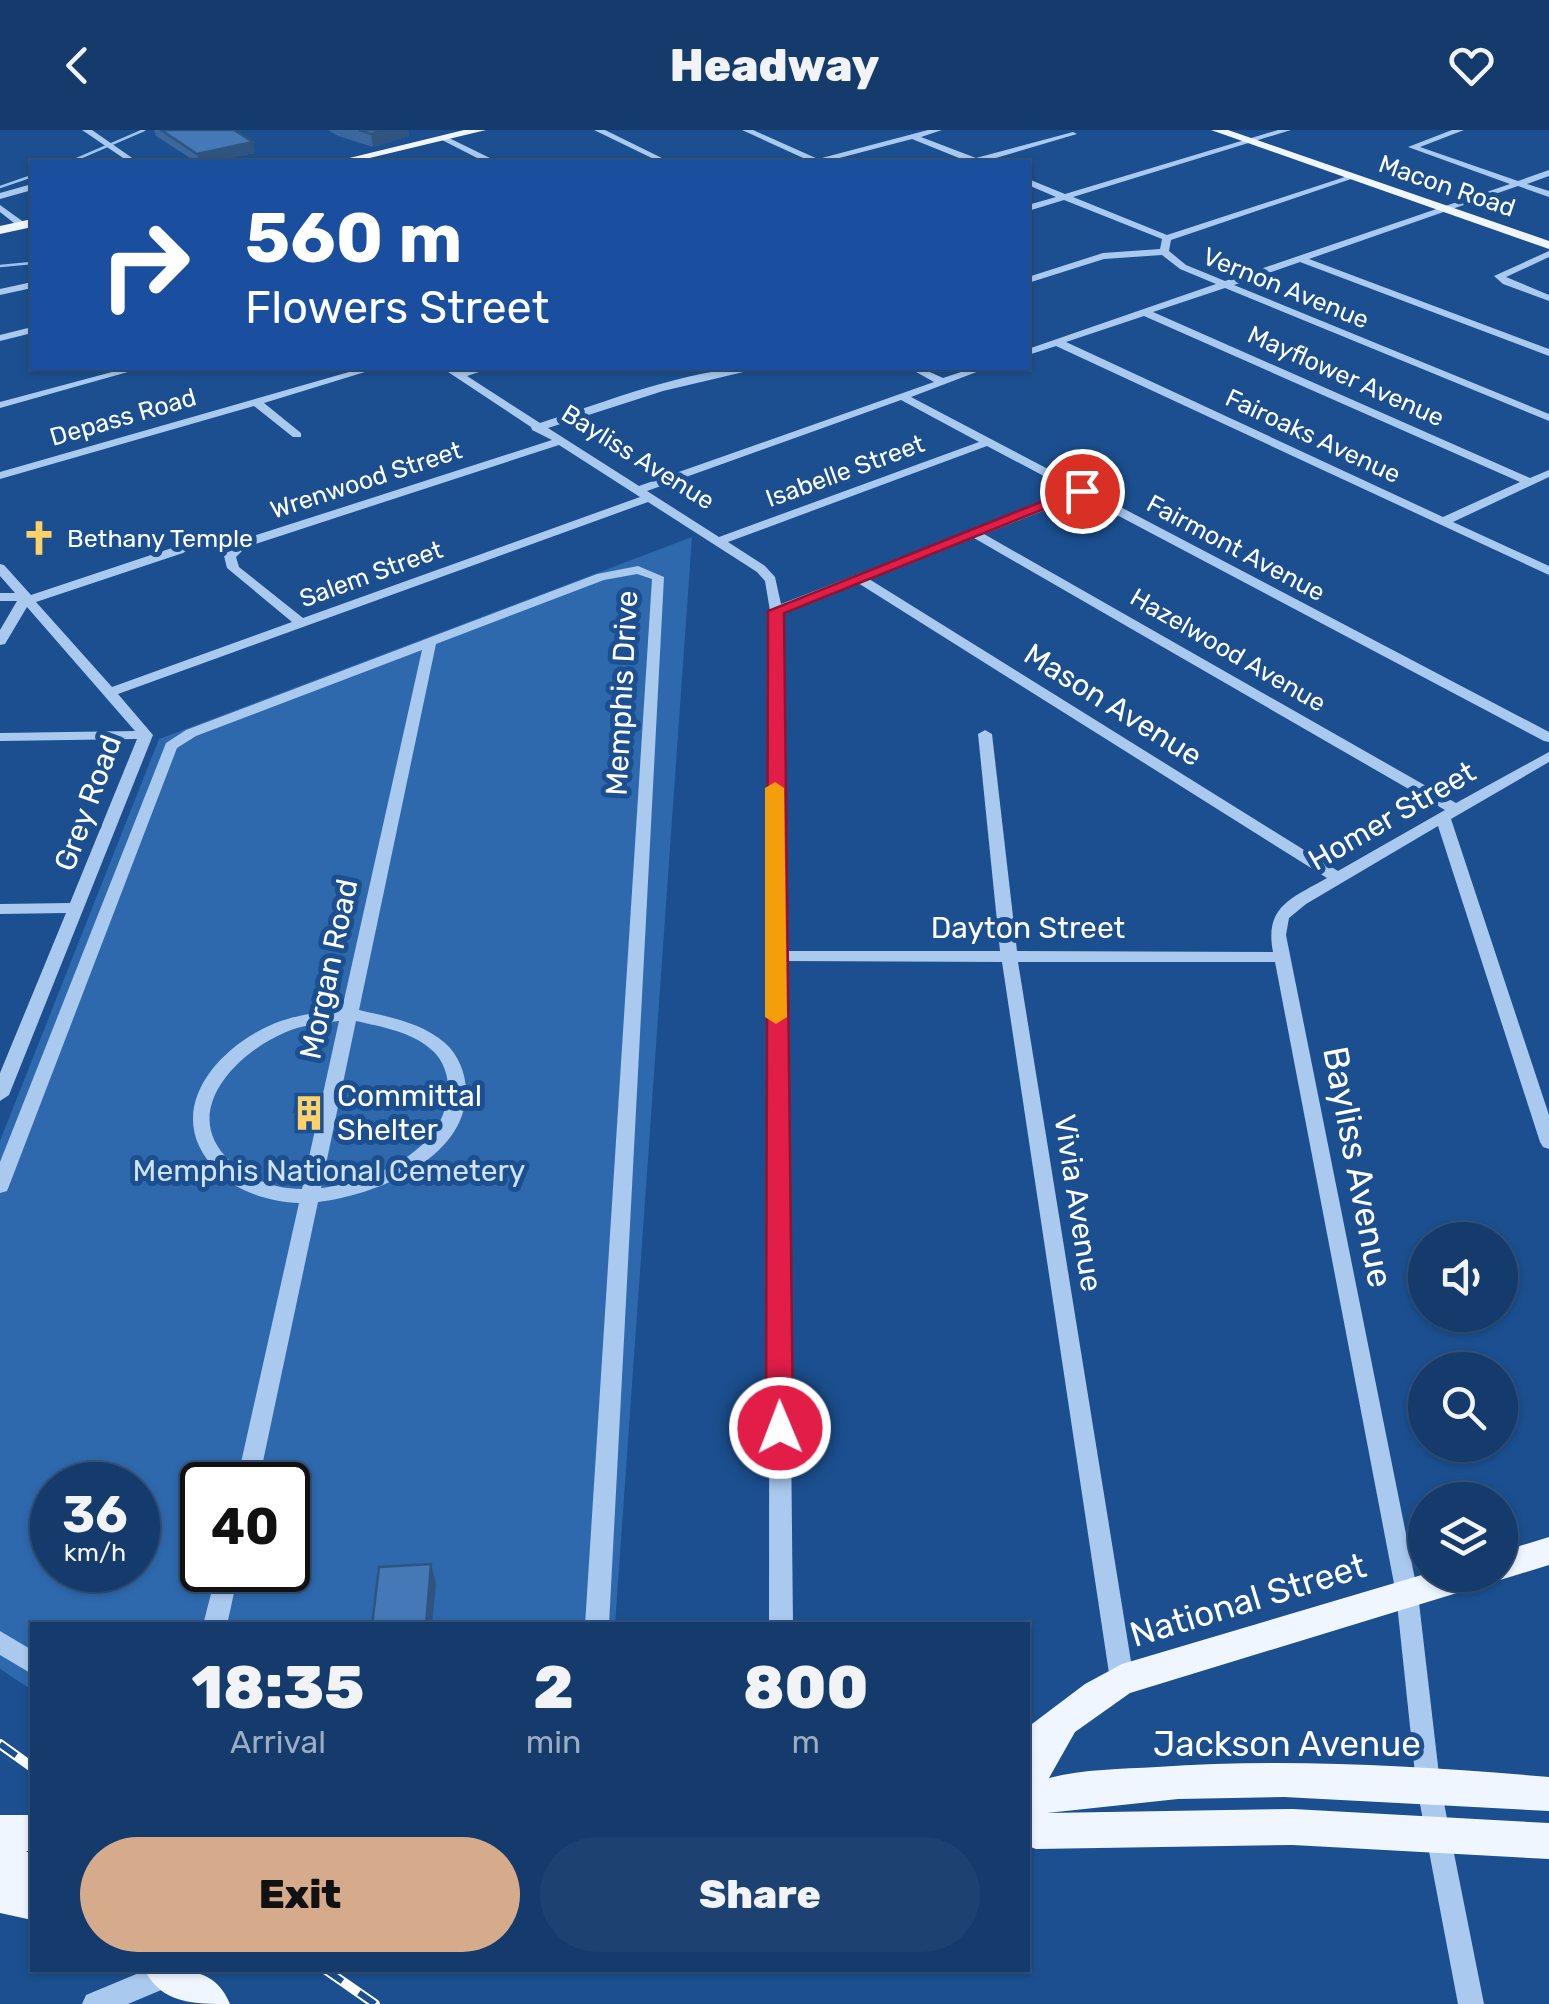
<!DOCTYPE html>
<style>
body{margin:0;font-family:Rubik,sans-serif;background:#1d4271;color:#f1f3f6;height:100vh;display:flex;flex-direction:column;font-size:38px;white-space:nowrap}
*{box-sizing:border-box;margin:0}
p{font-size:32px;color:#9dadc1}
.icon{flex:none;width:55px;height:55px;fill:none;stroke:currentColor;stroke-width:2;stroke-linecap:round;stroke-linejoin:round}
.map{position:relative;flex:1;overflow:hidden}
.details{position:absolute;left:30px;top:1492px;width:1000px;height:350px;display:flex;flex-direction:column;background:#143b6b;border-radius:0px;box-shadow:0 2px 8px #0004,0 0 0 2px #33557e}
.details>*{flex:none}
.guide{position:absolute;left:30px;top:30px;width:1000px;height:210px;border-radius:0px;box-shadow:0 2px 8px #0004,0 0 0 2px #33557e;background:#1a4fa0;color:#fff;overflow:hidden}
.buttons{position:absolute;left:1408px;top:1092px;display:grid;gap:20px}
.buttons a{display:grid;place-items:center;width:110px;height:110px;border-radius:50%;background:#143b6b;box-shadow:0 2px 8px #0004,0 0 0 2px #33557e;font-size:50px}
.speed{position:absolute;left:30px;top:1332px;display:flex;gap:20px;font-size:50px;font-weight:700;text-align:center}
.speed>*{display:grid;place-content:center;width:130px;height:130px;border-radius:50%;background:#143b6b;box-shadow:0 2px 8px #0004,0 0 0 2px #33557e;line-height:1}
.speed small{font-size:25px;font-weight:400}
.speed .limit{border:5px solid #111;border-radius:15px;background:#fff;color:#111}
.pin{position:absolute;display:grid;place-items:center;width:85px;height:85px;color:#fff;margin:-42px;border:5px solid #fff;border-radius:50%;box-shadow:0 2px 10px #0007}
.me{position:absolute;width:110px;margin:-55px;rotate:359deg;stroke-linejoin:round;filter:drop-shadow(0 0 8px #0008)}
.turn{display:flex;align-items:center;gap:35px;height:210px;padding:0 50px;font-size:45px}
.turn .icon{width:130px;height:130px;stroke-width:2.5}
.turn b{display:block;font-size:70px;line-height:85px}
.eta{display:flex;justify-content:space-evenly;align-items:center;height:170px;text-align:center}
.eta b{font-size:60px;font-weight:800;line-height:70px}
.primary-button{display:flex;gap:20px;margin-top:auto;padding:20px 50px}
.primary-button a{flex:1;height:115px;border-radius:60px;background:#d6ab8b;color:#111;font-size:40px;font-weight:800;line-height:115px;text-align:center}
.primary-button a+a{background:#1d4271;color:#f1f3f6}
header{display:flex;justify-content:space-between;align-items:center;height:130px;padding:0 50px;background:#143b6b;font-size:45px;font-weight:800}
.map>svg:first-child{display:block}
.green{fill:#2e69ad;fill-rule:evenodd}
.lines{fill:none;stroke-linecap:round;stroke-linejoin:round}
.stream{stroke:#9cc4f0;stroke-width:2.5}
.minor{fill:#a9c9ee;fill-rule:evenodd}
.major{fill:#f0f6ff;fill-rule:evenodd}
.rail-casing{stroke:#fff;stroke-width:10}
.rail{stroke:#1b4f8f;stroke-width:6;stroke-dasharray:20;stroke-linecap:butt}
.wall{fill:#3a679d}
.shaded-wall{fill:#305480}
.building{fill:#4478b7;stroke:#305480;stroke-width:2.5}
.route{fill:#e11d48;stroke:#92132f;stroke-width:2.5}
.slow{fill:#f59e0b}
.labels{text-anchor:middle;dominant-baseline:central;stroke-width:10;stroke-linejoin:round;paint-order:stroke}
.far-street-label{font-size:25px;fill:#fff;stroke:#1b4f8f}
.far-poi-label{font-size:25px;fill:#fff;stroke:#1b4f8f;text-anchor:start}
.street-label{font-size:30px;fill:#fff;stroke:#1b4f8f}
.poi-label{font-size:30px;fill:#fff;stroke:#1b4f8f;text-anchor:start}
.park-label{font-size:30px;fill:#cfe3fa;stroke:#1b4f8f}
.near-street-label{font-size:35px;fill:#fff;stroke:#1b4f8f}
</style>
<header><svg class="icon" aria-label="back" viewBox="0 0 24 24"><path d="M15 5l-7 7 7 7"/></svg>Headway<svg class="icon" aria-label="heart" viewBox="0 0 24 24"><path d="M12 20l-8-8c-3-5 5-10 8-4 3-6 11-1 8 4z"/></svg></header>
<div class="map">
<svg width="1549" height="1874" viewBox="0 0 1549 1874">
<rect width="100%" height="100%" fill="#1b4f8f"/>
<!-- green -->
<path class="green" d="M692 407 615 1495H32V1560L0 1539V1011L159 609ZM52 1355H138V1440H52ZM202 1355H288V1440H202Z"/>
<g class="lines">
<!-- stream -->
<g class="stream">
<polyline points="70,32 144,0"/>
<polyline points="0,57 32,46"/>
<polyline points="0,136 32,133"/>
</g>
<!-- minor -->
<g class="minor">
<polygon points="82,0 92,0 138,32 129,32"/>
<polygon points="594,0 605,0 670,32 660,32"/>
<polygon points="742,0 753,0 818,29 928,0 942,0 921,7 976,28 1073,2 1077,4 982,32 969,32 912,9 824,32 812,32"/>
<path d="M1278 0H1291L1073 67 1167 105 1354 44V48L1171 110 1169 121 1186 135 1225 151 1510 54 1408 17 1452 0H1464L1420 17 1518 51 1549 40V46L1527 54 1549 61V67L1518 56 1309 129 1549 219V226L1300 132 1234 155 1549 284V291L1225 158 1153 182 1530 348 1549 340V347L1453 392 1549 436V445L1056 216 1028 225V219L1216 154 1180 139 1162 125 1104 129 1028 153V147L1103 123 1160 119 1162 109 1064 70 1028 81V75L1056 67 1028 55V49L1065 64ZM1144 186 1520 352 1443 387 1066 212Z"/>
<polygon points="445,6 494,30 495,32 485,32 442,10"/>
<polygon points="32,54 32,60 0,69 0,63"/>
<polygon points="0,75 25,93 25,97 19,97 0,82"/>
<polygon points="1549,121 1549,127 1506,147 1549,165 1549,171 1503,154 1494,146"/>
<polygon points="32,152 32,158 0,165 0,159"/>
<polygon points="32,197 32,203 0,211 0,205"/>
<polygon points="127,238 142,238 0,278 0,272"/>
<polygon points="363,238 378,238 264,273 301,303 301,307 293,307 254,276 0,349 0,342"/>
<path d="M442 238H453L460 242 491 238 467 246 540 293C602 273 690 238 753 238L752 240 663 261 548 298 639 356 934 252 909 238H921L943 248 973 238H987L911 267 1549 602V612L1544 611 1081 366 984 404 1456 673 1549 622V632L1451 689 1549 985V1019L1543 1017 1540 1012 1438 696 1306 774 1289 788 1286 805 1418 1464 1440 1653 1484 1874H1458L1416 1653 1396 1464 1275 832H1018L1134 1550 1130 1558 1122 1561 1114 1558 1110 1550 1002 832 786 831 793 1495H769L770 481 765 451 757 442 648 372 118 564 153 605 9 965 0 971V943L66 783 0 784V774L70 773 137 609 0 611V603L135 601 27 477 5 514 0 515V500L17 471H0V463H15L0 446V434L4 435 31 465 175 417 193 405H201V411L183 423 36 472 112 557 292 492 227 438 224 426 238 411 552 310 532 300 531 297ZM901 270 979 312 719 407 647 361ZM559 315 640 367 303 488 239 437 236 427 246 417ZM987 316 1072 361 781 474 775 447 765 436 728 412ZM974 408 1445 680 1338 741 869 449ZM858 453 1327 748C1292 768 1264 776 1273 822L1017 821 992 604 985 600 978 604 1000 821H786L783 483Z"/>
<path d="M638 436 664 447 609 1495H585L652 449 637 444 604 450 436 514 359 880C388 887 421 892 445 913 458 924 466 944 466 961 467 1029 374 1066 318 1072L258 1355H236L299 1073C272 1072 240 1063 220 1044 159 987 212 920 273 894 295 885 319 882 342 879L422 520 196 606 177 618 9 1056 7 1061 0 1063V1032L166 613 186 600 597 444ZM339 891 302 1059C276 1059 250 1050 231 1032 177 983 236 923 286 902 303 895 321 893 339 891ZM356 891C382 897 414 902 434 922 443 931 448 945 448 957 449 1019 374 1052 321 1058Z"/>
<polygon points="217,1440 239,1440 227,1495 203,1495"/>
<polygon points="0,1501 32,1520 32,1544 0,1525"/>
<polygon points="146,1840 181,1840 182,1844 178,1853 128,1874 82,1874 86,1865"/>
</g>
<!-- major -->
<g class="major">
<polygon points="464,0 486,0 353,32 333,32"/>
<polygon points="1211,0 1228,0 1549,111 1549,119"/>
<polygon points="32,89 32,97 0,104 0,96"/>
<polygon points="1549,1407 1549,1435 1500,1450 1489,1446 1500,1445 1500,1422"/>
<path d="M1425 1444 1486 1445 1481 1455 1470 1459 1130 1563 1075 1602 1049 1648C1084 1639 1121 1639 1157 1637 1287 1628 1419 1636 1549 1647V1681L1284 1667 1178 1669 1047 1683 1293 1679 1549 1693V1729L1293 1715 1036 1719 1028 1716V1597L1085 1554 1122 1534Z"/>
<polygon points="0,1685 32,1685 32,1721 26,1721 32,1725 32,1790 0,1783"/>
<path d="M145 1840C181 1840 214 1835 230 1874 195 1874 161 1874 145 1840Z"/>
</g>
<defs>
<g id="rail">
<polyline points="0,1614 32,1637"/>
<polyline points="326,1840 375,1874"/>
</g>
</defs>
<!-- rail casing -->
<use href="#rail" class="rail-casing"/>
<!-- rail -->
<use href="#rail" class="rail"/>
</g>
<!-- wall -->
<g class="wall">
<polygon points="154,0 234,0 255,23 210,32 196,32 156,6"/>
<polygon points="328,0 408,0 409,6 373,17 338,6"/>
<polygon points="314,965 317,975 313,991 297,992 294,982"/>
</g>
<!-- shaded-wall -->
<g class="shaded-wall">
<polygon points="384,0 408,0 409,6 373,17 371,4"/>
<polygon points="253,12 255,23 210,32 199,32 197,24"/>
<polygon points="314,965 317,975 313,991 310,981"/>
<polygon points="431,1434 436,1453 432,1495 426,1495"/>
</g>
<!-- building -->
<g class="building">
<polygon points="161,0 234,0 253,12 197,24"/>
<polygon points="359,0 384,0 371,4"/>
<polygon points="298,965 314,965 310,981 294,982"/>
<polygon points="431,1434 426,1495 372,1495 379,1437"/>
</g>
<!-- route -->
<polygon class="route" points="1076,358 1089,361 784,483 793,1298 789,1306 780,1310 770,1306 766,1298 768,481"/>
<!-- slow -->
<polygon class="slow" points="775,652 784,658 787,887 776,894 765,887 765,658"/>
<!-- icons -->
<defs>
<symbol id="church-bare" viewBox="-9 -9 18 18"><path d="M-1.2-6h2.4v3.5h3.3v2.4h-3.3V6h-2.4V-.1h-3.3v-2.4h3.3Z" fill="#ffd166" stroke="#1b4f8f" stroke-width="2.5" paint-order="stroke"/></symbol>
<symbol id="building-bare" viewBox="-9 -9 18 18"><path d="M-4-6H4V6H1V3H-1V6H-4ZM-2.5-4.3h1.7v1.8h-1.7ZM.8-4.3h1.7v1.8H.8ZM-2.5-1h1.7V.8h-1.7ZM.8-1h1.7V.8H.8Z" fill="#ffd166" stroke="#1b4f8f" stroke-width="2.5" paint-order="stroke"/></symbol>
</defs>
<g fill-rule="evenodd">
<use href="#church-bare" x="14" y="383" width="50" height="50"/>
<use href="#building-bare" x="284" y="958" width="50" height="50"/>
</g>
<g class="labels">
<!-- far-street labels -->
<g class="far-street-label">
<text transform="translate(1447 56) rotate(19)">Macon Road</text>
<text transform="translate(1286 158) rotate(22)">Vernon Avenue</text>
<text transform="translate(1346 246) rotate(24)">Mayflower Avenue</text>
<text transform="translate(123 287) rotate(-16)">Depass Road</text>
<text transform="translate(1313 306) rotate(25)">Fairoaks Avenue</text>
<text transform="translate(638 327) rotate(32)">Bayliss Avenue</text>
<text transform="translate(845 341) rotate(-20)">Isabelle Street</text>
<text transform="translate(366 350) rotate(-18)">Wrenwood Street</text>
<text transform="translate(1236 418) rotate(28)">Fairmont Avenue</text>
<text transform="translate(371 444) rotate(-20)">Salem Street</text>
<text transform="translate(1228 520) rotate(30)">Hazelwood Avenue</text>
</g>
<!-- far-poi labels -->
<g class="far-poi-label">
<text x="67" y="408">Bethany Temple</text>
</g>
<!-- street labels -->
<g class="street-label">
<text transform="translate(622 563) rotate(-87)">Memphis Drive</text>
<text transform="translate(1113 575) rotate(32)">Mason Avenue</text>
<text transform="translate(88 673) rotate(-70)">Grey Road</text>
<text transform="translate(1392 686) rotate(-30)">Homer Street</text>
<text x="1028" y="798">Dayton Street</text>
<text transform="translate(329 839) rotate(-78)">Morgan Road</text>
<text transform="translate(1078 1073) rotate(81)">Vivia Avenue</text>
</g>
<!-- poi labels -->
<g class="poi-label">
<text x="337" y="966">Committal<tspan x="337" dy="34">Shelter</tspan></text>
</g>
<!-- park labels -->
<g class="park-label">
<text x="329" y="1041">Memphis National Cemetery</text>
</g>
<!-- near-street labels -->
<g class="near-street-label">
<text transform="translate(1358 1037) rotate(79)">Bayliss Avenue</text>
<text transform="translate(1248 1470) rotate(-17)">National Street</text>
<text x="1287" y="1614">Jackson Avenue</text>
</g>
</g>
</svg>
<div class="buttons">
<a><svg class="icon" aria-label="sound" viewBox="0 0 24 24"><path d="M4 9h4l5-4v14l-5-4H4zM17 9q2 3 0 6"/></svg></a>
<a><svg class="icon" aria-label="search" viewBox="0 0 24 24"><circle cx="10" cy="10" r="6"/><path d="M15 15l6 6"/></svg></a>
<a><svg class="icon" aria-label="layers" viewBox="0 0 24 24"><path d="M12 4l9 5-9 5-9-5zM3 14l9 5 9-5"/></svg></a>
</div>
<div class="speed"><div>36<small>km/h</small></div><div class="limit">40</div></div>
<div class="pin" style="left:1082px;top:361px;background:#d93025"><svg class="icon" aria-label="arrive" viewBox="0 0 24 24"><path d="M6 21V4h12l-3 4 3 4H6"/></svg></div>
<svg class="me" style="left:780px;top:1298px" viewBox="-20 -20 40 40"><circle r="17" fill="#e11d48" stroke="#fff" stroke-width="3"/><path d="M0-11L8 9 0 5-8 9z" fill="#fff"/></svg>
<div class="guide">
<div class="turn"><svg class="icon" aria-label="right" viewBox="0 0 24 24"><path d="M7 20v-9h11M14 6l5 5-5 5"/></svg><div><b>560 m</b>Flowers Street</div></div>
</div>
<section class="details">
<div class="eta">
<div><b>18:35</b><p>Arrival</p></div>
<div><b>2</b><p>min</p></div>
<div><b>800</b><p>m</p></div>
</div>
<div class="primary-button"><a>Exit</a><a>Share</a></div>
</section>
</div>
